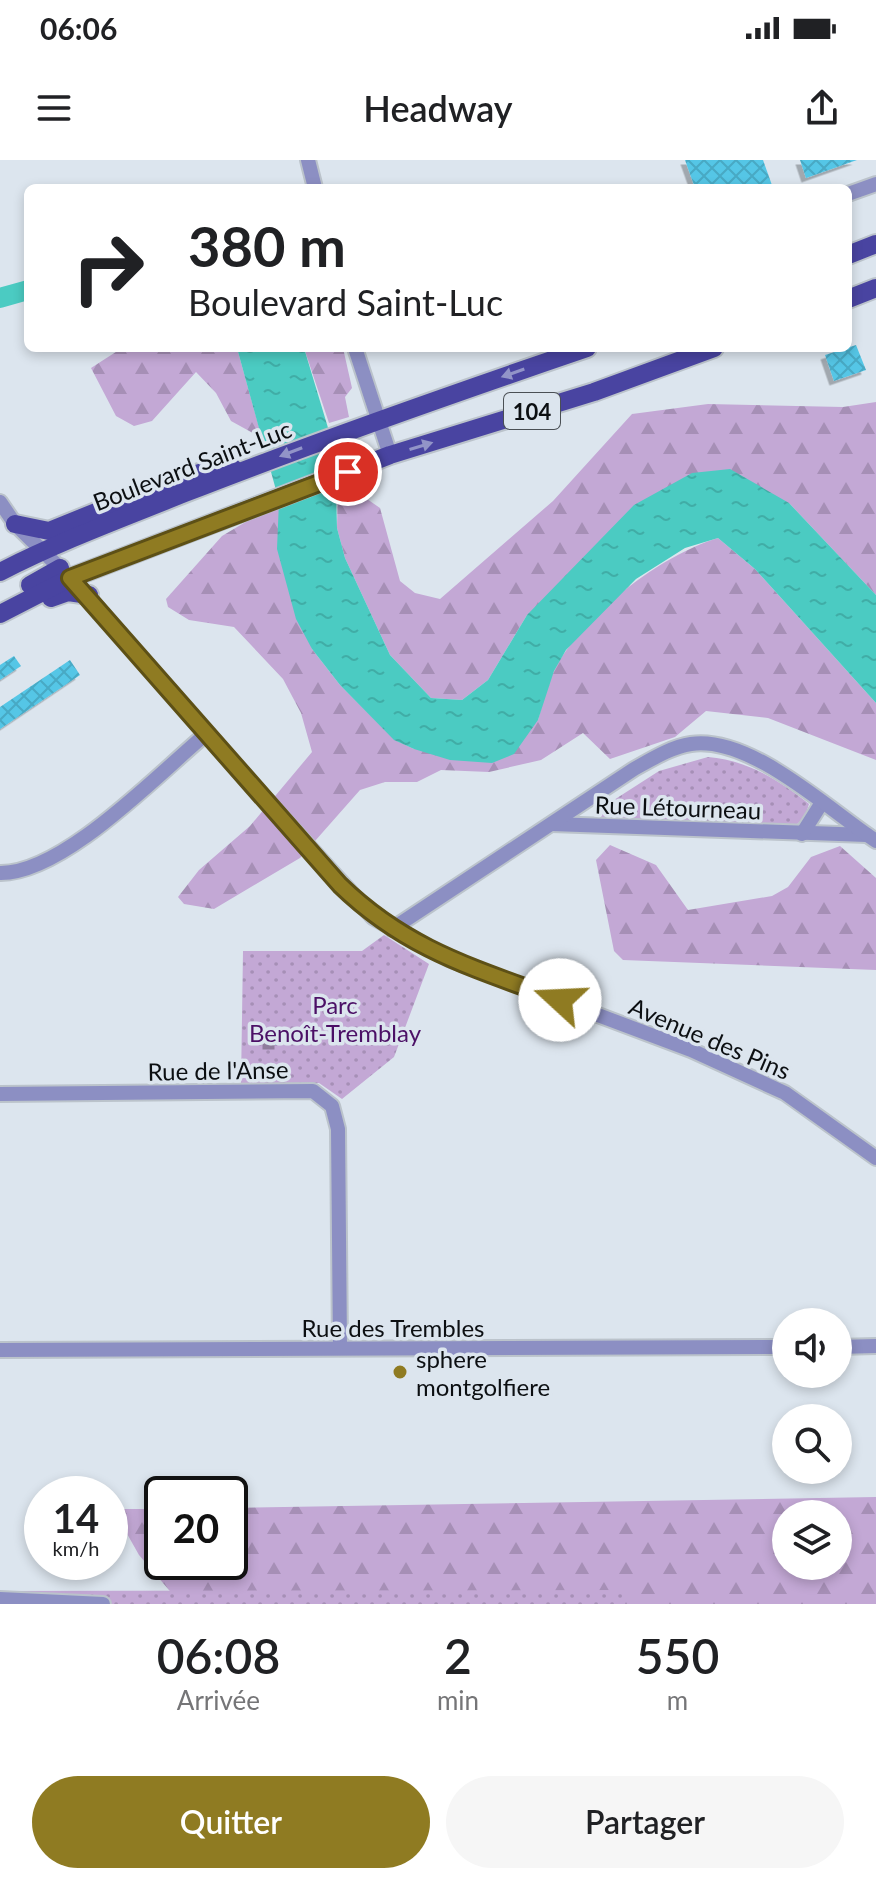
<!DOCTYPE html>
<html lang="fr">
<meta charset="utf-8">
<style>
body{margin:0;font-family:Lato,sans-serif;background:#f6f6f6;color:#202124;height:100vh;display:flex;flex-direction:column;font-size:30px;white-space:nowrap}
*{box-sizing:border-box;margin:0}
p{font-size:26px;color:#757577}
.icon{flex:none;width:44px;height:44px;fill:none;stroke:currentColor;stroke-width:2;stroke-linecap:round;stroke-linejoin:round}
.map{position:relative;height:1444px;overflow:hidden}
.drawer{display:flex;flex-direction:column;background:#fff;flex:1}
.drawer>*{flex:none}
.top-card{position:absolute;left:24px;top:24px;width:828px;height:168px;border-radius:12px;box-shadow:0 4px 12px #0003;background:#fff;color:#202124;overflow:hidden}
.controls{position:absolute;left:772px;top:1148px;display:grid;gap:16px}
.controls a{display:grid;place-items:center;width:80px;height:80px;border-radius:50%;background:#fff;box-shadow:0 4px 12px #0003;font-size:40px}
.speed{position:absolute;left:24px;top:1316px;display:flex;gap:16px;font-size:40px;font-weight:700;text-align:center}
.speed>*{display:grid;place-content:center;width:104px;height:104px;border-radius:50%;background:#fff;box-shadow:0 4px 12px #0003;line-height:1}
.speed small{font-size:20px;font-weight:400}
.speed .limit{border:4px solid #111;border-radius:12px;background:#fff;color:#111}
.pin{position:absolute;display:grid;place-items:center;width:68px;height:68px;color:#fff;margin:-34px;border:4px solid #fff;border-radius:50%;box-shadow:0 2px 8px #0007}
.me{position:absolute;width:88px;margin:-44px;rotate:290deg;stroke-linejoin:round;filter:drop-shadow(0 0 6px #0008)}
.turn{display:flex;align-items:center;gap:28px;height:168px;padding:0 32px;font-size:36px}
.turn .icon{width:104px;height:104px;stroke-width:2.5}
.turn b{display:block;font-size:56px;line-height:68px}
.eta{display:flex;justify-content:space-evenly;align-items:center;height:136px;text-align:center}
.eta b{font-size:48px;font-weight:600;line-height:56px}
.button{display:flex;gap:16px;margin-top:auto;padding:16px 32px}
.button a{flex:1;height:92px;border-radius:48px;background:#8f7b22;color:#fff;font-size:32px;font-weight:600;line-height:92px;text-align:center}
.button a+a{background:#f6f6f6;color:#202124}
.status{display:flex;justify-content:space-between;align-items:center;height:56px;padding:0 40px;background:#fff;direction:ltr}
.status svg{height:22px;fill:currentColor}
header{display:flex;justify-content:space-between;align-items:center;height:104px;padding:0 32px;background:#fff;font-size:36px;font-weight:600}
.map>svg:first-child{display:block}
.forest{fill:url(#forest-firs);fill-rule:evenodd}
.park{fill:url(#park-dots)}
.water{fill:url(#water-ripples)}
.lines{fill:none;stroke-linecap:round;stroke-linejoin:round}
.river{stroke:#4bcbc2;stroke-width:20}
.building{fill:url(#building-cross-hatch);filter:url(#shadow)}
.minor-casing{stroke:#bbc3cb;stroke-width:18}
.major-casing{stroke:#bbc3cb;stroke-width:22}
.minor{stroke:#8c8fc3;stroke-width:14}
.major{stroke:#4944a1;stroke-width:18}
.oneway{fill:#9294c8}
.route-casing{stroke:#5d5016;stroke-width:20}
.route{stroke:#8f7b22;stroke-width:14}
.poi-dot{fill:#8f7b22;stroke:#dce5ee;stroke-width:3}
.labels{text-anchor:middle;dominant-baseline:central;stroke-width:7;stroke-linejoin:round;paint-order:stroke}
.shield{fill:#dce5ee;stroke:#4a4f54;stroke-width:2}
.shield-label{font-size:22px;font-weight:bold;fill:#0c0f12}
.street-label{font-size:24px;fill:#0c0f12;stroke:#dce5ee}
.park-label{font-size:24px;fill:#4b1066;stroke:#dce5ee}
.poi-label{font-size:24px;fill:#0c0f12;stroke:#dce5ee;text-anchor:start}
</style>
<div class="status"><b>06:06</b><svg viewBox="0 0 49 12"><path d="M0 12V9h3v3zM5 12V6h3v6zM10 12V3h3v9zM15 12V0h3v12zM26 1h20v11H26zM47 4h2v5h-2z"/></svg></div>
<header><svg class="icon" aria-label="menu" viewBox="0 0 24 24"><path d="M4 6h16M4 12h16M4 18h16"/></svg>Headway<svg class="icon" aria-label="share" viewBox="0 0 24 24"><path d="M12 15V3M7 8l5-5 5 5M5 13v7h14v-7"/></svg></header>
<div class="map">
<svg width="876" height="1444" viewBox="0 0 876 1444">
<defs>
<pattern id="forest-firs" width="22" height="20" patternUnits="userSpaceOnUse" patternTransform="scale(2)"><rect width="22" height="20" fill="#c3a8d5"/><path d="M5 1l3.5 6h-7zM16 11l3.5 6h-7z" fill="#a68fb6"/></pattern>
<pattern id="park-dots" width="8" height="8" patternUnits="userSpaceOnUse" patternTransform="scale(2)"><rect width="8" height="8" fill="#c3a8d5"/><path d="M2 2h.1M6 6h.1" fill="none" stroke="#a68fb6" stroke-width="1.8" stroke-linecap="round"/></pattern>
<pattern id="water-ripples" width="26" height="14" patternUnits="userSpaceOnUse" patternTransform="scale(2)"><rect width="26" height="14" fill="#4bcbc2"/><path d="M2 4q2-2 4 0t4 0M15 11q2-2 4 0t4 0" fill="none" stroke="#40ada6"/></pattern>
<pattern id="building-cross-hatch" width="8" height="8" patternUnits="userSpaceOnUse" patternTransform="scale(2)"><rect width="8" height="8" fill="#54c6e6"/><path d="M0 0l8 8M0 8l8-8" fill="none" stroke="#48a9c4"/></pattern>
<filter id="shadow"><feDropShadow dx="-4.5" dy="4.5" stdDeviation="0" flood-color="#0004"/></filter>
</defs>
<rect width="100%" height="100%" fill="#dce5ee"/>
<!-- forest -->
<g class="forest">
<polygon points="122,188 237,188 262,278 231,261 216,233 196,212 152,261 134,266 116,256 91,208"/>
<polygon points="304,188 343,188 352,228 345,237 349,257 329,263"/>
<polygon points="876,242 876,435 789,343 527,455 488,520 462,540 431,538 390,495 345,398 337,368 338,319 380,348 400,421 415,433 440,439 553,341 632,254 708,244 843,247"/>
<path d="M279 342 312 489 340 525 395 580 414 589 538 560C543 543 547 523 556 507 586 453 659 396 718 378L755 409 876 543V600L768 558 706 551 675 577 610 599 583 573 541 600 489 612 441 610 417 622H385L360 630 300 698 214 749 184 744 178 737 199 710 250 666 312 592 301 553 283 519 234 467 189 460 168 447 166 439 222 376Z"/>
<polygon points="610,685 656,705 688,750 772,736 788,727 811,697 840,686 876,718 876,810 623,800 614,791 596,700"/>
<path d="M876 1337V1444H181L139 1395 113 1349H162V1402H230V1348ZM786 1354H838V1406H786Z"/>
</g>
<!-- park -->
<g class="park">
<path d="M708 597C747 600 779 620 809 644L805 657 795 666 597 659 596 653 603 647 659 611Z"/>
<polygon points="384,775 429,804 394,897 342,939 319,923 241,923 243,791 362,791"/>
<polygon points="626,1430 625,1444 0,1444 0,1431"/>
</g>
<!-- water -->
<polygon class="water" points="237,188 304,188 335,291 337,368 345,398 390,495 431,538 462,540 488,520 527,455 634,345 692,313 730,309 789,343 876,435 876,543 755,409 718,378 685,388 636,419 566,490 554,511 538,560 514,594 492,603 450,600 414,589 394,580 340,525 312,489 296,459 277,389 279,341"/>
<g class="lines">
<!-- river -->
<polyline class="river" points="0,138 28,130"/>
</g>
<!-- building -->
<g class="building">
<polygon points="685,0 763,0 773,28 695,28"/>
<polygon points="800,0 857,0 806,18"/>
<polygon points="856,185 866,210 834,221 825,195"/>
<polygon points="14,496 21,506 0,520 0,505"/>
<polygon points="70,500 80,515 0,569 0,547"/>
<polygon points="267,869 279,870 279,885 267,885"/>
</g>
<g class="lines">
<defs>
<g id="minor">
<polyline points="308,0 315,28"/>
<polyline points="848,34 876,24"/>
<polyline points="355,188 390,295"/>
<polyline points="0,342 15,364 64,412"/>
<polyline points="82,430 206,574 373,757 449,799 691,890 785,933 876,998"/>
<polyline points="552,664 867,675"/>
<polyline points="802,674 821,644"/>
<path d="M0 713C63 714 157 615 206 574"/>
<path d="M392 769 634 609C652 599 671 587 691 584 750 575 829 650 876 681"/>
<polyline points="0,934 313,931 332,946 338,969 340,1188"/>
<polyline points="838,1187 876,1186"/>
<polyline points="0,1190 786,1187"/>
<polyline points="0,1439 103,1444"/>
</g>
<g id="major">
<polyline points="848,95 876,84"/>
<polyline points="848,139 876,128"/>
<polyline points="15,364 49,371 168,323 218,307 234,309"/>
<path d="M0 412C60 381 123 358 185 333 318 281 452 234 587 188"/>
<polyline points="30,425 60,408"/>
<polyline points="51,438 68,432 89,435"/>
<polyline points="0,454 70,418 390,295 594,232 714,188"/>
</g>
</defs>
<!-- minor casing -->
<use href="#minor" class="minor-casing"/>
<!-- major casing -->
<use href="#major" class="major-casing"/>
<!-- minor -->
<use href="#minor" class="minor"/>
<!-- major -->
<use href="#major" class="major"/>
</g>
<!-- one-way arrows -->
<defs><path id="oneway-solid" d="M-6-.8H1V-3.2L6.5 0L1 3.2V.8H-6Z" transform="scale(2)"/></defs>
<g class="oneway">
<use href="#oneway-solid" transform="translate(513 213) rotate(161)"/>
<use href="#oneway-solid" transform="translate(421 286) rotate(-17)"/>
<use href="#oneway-solid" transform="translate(291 292) rotate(159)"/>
</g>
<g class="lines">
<defs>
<path id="route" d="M348 312 70 418 340 725C407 790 474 808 560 840"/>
</defs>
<!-- route casing -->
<use href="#route" class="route-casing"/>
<!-- route -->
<use href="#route" class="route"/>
</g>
<!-- markers -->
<circle class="poi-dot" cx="400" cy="1212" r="8"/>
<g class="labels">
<!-- shield labels -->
<rect class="shield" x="504" y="233" width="56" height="36" rx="6"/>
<g class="shield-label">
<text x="532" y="251">104</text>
</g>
<!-- street labels -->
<g class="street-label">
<text transform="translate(192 305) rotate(-21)">Boulevard Saint-Luc</text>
<text transform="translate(678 647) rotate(2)">Rue Létourneau</text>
<text transform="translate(710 878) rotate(23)">Avenue des Pins</text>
<text transform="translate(218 910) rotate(-1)">Rue de l'Anse</text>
<text x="393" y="1167">Rue des Trembles</text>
</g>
<!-- park labels -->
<g class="park-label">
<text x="335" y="844">Parc<tspan x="335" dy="28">Benoît-Tremblay</tspan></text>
</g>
<!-- poi labels -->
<g class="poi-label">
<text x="416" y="1198">sphere<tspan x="416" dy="28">montgolfiere</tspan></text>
</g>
</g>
</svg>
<div class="controls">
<a><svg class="icon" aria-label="sound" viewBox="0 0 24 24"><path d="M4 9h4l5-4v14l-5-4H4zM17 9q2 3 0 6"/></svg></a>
<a><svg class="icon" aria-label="search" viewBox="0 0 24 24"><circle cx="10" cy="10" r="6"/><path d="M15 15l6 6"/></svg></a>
<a><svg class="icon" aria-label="layers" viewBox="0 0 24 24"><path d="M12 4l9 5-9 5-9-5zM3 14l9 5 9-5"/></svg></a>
</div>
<div class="speed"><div>14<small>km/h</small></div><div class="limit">20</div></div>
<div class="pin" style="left:348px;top:312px;background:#d93025"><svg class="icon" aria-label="arrive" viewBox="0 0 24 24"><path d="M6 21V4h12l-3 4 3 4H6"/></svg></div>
<svg class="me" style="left:560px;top:840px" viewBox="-20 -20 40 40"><circle r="19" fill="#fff"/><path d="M0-13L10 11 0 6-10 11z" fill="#8f7b22"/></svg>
<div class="top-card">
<div class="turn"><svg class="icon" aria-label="right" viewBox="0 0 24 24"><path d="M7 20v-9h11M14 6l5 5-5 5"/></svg><div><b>380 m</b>Boulevard Saint-Luc</div></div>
</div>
</div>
<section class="drawer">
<div class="eta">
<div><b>06:08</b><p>Arrivée</p></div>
<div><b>2</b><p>min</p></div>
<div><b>550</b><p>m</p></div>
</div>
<div class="button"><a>Quitter</a><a>Partager</a></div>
</section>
